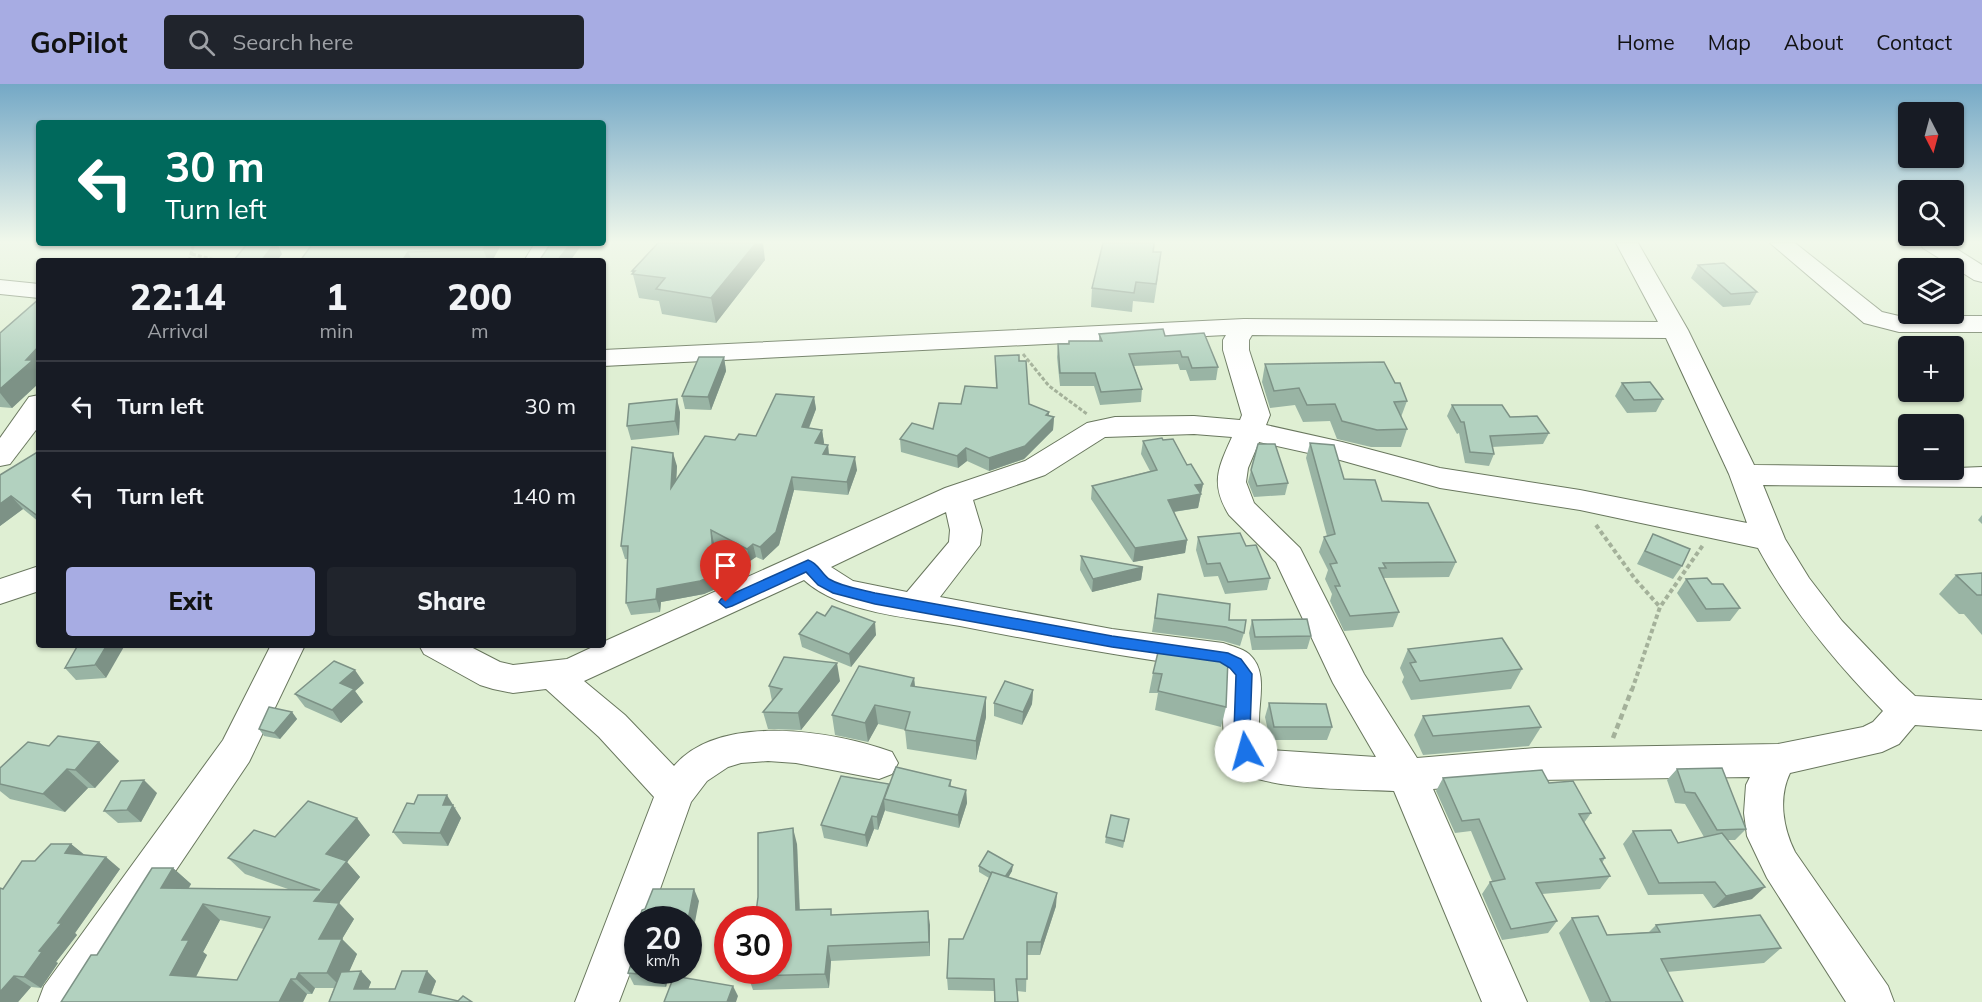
<!DOCTYPE html>
<meta charset="utf-8">
<style>
body{margin:0;font-family:Mulish,sans-serif;background:#20242c;color:#f1f3f6;height:100vh;display:flex;flex-direction:column;font-size:22px;white-space:nowrap}
*{box-sizing:border-box;margin:0}
p{font-size:20px;color:#9ea1a6}
.icon{flex:none;width:33px;height:33px;fill:none;stroke:currentColor;stroke-width:2;stroke-linecap:round;stroke-linejoin:round}
.map{position:relative;flex:1;overflow:hidden}
.panel{position:absolute;left:36px;top:174px;width:570px;height:390px;display:flex;flex-direction:column;background:#171b24;border-radius:6px;box-shadow:0 2px 4px #0004}
.panel>*{flex:none}
.banner{position:absolute;left:36px;top:36px;width:570px;height:126px;border-radius:6px;box-shadow:0 2px 4px #0004;background:#00695c;color:#fff;overflow:hidden}
.needle{width:39px;rotate:174deg}
.tools{position:absolute;left:1898px;top:18px;display:grid;gap:12px}
.tools a{display:grid;place-items:center;width:66px;height:66px;border-radius:6px;background:#171b24;box-shadow:0 2px 4px #0004;font-size:30px}
.speed{position:absolute;left:624px;top:822px;display:flex;gap:12px;font-size:30px;font-weight:700;text-align:center}
.speed>*{display:grid;place-content:center;width:78px;height:78px;border-radius:50%;background:#171b24;box-shadow:0 2px 4px #0004;line-height:1}
.speed small{font-size:15px;font-weight:400}
.speed .limit{border:9px solid #d22;background:#fff;color:#111}
.pin{position:absolute;display:grid;place-items:center;width:51px;height:51px;color:#fff;margin:-62px -26px;border-radius:50% 50% 50% 0;rotate:-45deg;box-shadow:0 0 6px #0007}
.pin .icon{rotate:45deg}
.me{position:absolute;width:66px;margin:-33px;rotate:353deg;stroke-linejoin:round;filter:drop-shadow(0 0 4px #0008)}
.turn{display:flex;align-items:center;gap:21px;height:126px;padding:0 30px;font-size:27px}
.turn .icon{width:78px;height:78px;stroke-width:2.5}
.turn b{display:block;font-size:42px;line-height:51px}
.eta{display:flex;justify-content:space-evenly;align-items:center;height:102px;text-align:center}
.eta b{font-size:36px;font-weight:800;line-height:42px}
.primary-button{display:flex;gap:12px;margin-top:auto;padding:12px 30px}
.primary-button a{flex:1;height:69px;border-radius:6px;background:#a7ace3;color:#111;font-size:24px;font-weight:800;line-height:69px;text-align:center}
.primary-button a+a{background:#20242c;color:#f1f3f6}
ul{padding:0;list-style:none}
li{display:flex;align-items:center;gap:18px;height:90px;padding:0 30px;border-top:2px solid #363941}
li div{flex:1}
li b{display:block;font-size:22px}
li em{font-style:normal}
header{display:flex;align-items:center;gap:36px;box-sizing:border-box;height:84px;padding:0 30px;background:#a7ace3;color:#111}
header strong{font-size:28px}
nav{display:flex;gap:33px;margin-inline-start:auto;font-size:21px}
.search{width:420px;height:54px;background:#20242c;display:flex;align-items:center;gap:15px;box-sizing:border-box;padding:0 21px;border-radius:6px;color:#9ea1a6;font-size:22px}
.map>svg:first-child{display:block}
.lines{fill:none;stroke-linecap:round;stroke-linejoin:round}
.minor-casing{stroke:#69775e;stroke-width:2}
.path-far2{stroke:#a4b19a;stroke-width:3;stroke-dasharray:4 2;stroke-linecap:butt}
.path-far1{stroke:#a4b19a;stroke-width:4;stroke-dasharray:4.5 3;stroke-linecap:butt}
.path{stroke:#a4b19a;stroke-width:4.5;stroke-dasharray:6 4;stroke-linecap:butt}
.minor{fill:#fff;fill-rule:evenodd}
.wall{fill:#99b4a4;fill-rule:evenodd}
.shaded-wall{fill:#7d9286}
.building{fill:#b2d1bf;stroke:#7d9286;stroke-width:1.5;fill-rule:evenodd}
.route{fill:#1a73e8;stroke:#114b97;stroke-width:1.5}
</style>
<header>
<strong>GoPilot</strong>
<div class="search"><svg class="icon" aria-label="search" viewBox="0 0 24 24"><circle cx="10" cy="10" r="6"/><path d="M15 15l6 6"/></svg>Search here</div>
<nav><a>Home</a><a>Map</a><a>About</a><a>Contact</a></nav>
</header>
<div class="map">
<svg width="1982" height="918" viewBox="0 0 1982 918">
<rect width="100%" height="100%" fill="#dfefd3"/>
<g class="lines">
<defs>
<g id="minor">
<polygon points="535,159 557,159 548,177 524,177"/>
<path d="M1616 159H1638L1688 246 1754 381 1908 383V386L1982 383V403L1763 401 1785 455 1809 494 1842 537 1899 597 1915 612 1982 616V646L1915 641 1899 660 1882 668 1790 689C1778 714 1783 744 1795 768L1888 902 1894 918H1846L1767 794 1747 752 1744 729 1746 701 1750 693 1535 696 1433 705 1527 918H1482L1394 707C1363 705 1254 707 1236 683 1217 657 1224 622 1226 592L1218 586C1131 574 1046 559 960 542 913 534 839 529 804 496L584 597 625 631 674 682C720 628 834 647 892 668L898 679 892 690 879 695 796 679 768 677 741 679 728 683 707 697 691 718 649 836H638V868L619 918H575L654 713 599 653 546 605 513 609 493 605 480 601 424 570 419 561H467L500 578 513 581 567 575 597 561H603V558L945 404 1025 377 1087 339 1115 333 1194 332 1240 336 1242 331 1223 266V256L1226 251 603 282V266L1244 235 1658 238ZM1252 251 1666 254 1729 390 1747 439 1580 406 1440 384 1342 358 1266 341 1270 331 1249 266V256ZM1194 350 1232 353C1218 384 1210 400 1229 431L1276 478 1333 599 1376 673 1269 666C1244 643 1277 595 1249 570 1242 564 1231 562 1223 559L1112 545 940 513 980 461 982 446 973 416 1045 391 1105 353ZM1259 358 1340 376 1440 404 1580 426 1758 464C1791 525 1834 577 1883 627L1873 638 1863 643 1778 660 1535 664 1417 674 1364 590 1300 464 1254 419 1246 398 1248 384ZM946 428 950 446 949 458 907 508 853 497 831 483Z"/>
<polygon points="1770,159 1795,159 1882,228 1899,232 1982,232 1982,248 1899,248 1864,239"/>
<polygon points="1920,159 1947,159 1982,181 1982,198 1974,196 1923,164"/>
<polygon points="0,196 39,200 39,214 0,210"/>
<polygon points="39,311 39,342 10,380 0,382 0,354 29,313"/>
<polygon points="39,482 39,507 0,520 0,495"/>
<polygon points="271,561 305,561 249,678 87,918 38,918 44,902 223,656"/>
</g>
</defs>
<!-- minor casing -->
<use href="#minor" class="minor-casing"/>
<!-- path-far2 -->
<g class="path-far2">
<polyline points="192,170 220,177"/>
<polyline points="189,177 194,159"/>
<polyline points="1023,270 1049,302 1087,330"/>
</g>
<!-- path-far1 -->
<g class="path-far1">
<polyline points="1596,441 1635,495 1660,523"/>
<polyline points="1632,606 1660,523 1703,461"/>
</g>
<!-- path -->
<polyline class="path" points="1613,654 1632,605"/>
<!-- minor -->
<use href="#minor" class="minor"/>
</g>
<!-- wall -->
<g class="wall">
<polygon points="313,159 502,159 492,177 300,177"/>
<polygon points="1103,159 1155,159 1154,168 1159,187 1154,219 1133,217 1132,228 1091,223 1092,204"/>
<polygon points="765,176 716,239 662,230 659,217 639,214 632,187"/>
<polygon points="1698,181 1757,208 1750,221 1723,223 1691,194"/>
<polygon points="39,215 39,299 12,324 0,323 0,249"/>
<polygon points="1099,250 1165,252 1218,283 1216,296 1190,297 1186,286 1180,286 1178,280 1134,282 1142,305 1141,318 1100,321 1094,302 1060,302 1057,273 1058,260 1099,257"/>
<polygon points="995,272 1019,277 1029,320 1049,328 1048,331 1054,333 1053,346 1024,375 989,387 967,377 958,384 901,368 900,355 933,345 961,320 996,304"/>
<polygon points="724,273 726,287 711,326 685,325 682,312"/>
<polygon points="1265,280 1395,299 1407,317 1401,333 1407,345 1401,363 1371,363 1337,355 1330,337 1303,338 1295,321 1270,324 1262,298"/>
<polygon points="1622,299 1663,315 1656,328 1627,329 1615,312"/>
<polygon points="814,313 816,325 809,344 822,346 824,359 823,360 828,361 829,371 857,386 848,411 794,406 779,461 763,476 756,473 750,477 714,459 718,504 704,510 661,518 660,528 631,531 626,519 627,475 625,475 621,462 677,382 676,397 735,356 756,352"/>
<polygon points="1452,321 1510,333 1549,349 1543,360 1492,363 1494,370 1489,382 1465,379 1459,349 1457,350 1447,332"/>
<polygon points="680,328 679,351 631,356 627,342"/>
<polygon points="1143,357 1187,381 1203,400 1198,424 1174,428 1187,456 1185,469 1133,478 1091,415 1092,402 1150,387 1141,370"/>
<polygon points="1310,359 1344,395 1382,417 1456,478 1449,493 1383,494 1399,528 1393,543 1344,547 1330,517 1332,510 1325,495 1328,486 1319,468 1324,453 1327,452 1306,374"/>
<polygon points="39,367 39,438 23,425 0,442 0,391"/>
<polygon points="1251,386 1288,399 1285,411 1254,413 1248,398"/>
<polygon points="1982,431 1982,440 1978,436"/>
<polygon points="1653,450 1682,482 1673,495 1637,480"/>
<polygon points="1198,453 1246,462 1270,494 1267,506 1225,510 1218,492 1204,493 1196,466"/>
<polygon points="1081,472 1143,483 1141,496 1092,508 1080,486"/>
<polygon points="1982,489 1982,551 1964,530 1959,530 1939,510 1956,491"/>
<polygon points="1686,495 1712,500 1740,524 1730,537 1697,538 1677,509"/>
<polygon points="1158,510 1244,549 1240,562 1223,557 1152,548"/>
<polygon points="1252,536 1311,552 1307,565 1252,566 1249,549"/>
<polygon points="799,550 876,551 851,583 802,563"/>
<polygon points="1160,560 1226,623 1221,643 1155,626 1158,609 1149,609 1153,589"/>
<polygon points="78,561 106,594 76,596 65,584"/>
<polygon points="1408,565 1522,585 1511,605 1411,616 1402,598 1404,593 1400,584"/>
<polygon points="914,594 915,603 986,633 976,676 907,665 905,646 878,640 868,658 835,651 832,631"/>
<polygon points="840,597 801,646 768,645 763,628 772,617 769,602"/>
<polygon points="364,599 355,607 363,618 341,639 305,623 295,610"/>
<polygon points="1033,606 1032,620 1022,641 994,632 994,619"/>
<polygon points="1269,619 1332,643 1327,656 1270,656 1265,633"/>
<polygon points="292,628 297,635 280,655 264,652 259,645"/>
<polygon points="1423,632 1541,643 1529,662 1423,671 1414,651"/>
<polygon points="99,658 119,677 95,704 88,704 65,728 10,715 0,707 0,684 49,662"/>
<polygon points="1677,685 1746,745 1735,756 1728,756 1752,815 1713,824 1703,810 1648,811 1623,760 1633,747 1678,759 1704,753 1685,720 1675,719 1667,696"/>
<polygon points="1443,694 1549,699 1591,729 1584,739 1605,774 1602,779 1610,792 1600,805 1542,810 1557,837 1548,849 1502,856 1482,810 1490,798 1492,797 1471,747 1455,749 1436,707"/>
<polygon points="951,696 951,703 966,706 967,719 959,744 886,727 885,726 878,746 874,745 867,763 824,754 821,741 889,700"/>
<polygon points="157,709 141,738 118,739 104,727"/>
<polygon points="456,723 455,725 461,734 448,762 403,760 393,748"/>
<polygon points="1129,735 1123,764 1105,759 1106,753"/>
<path d="M370 751 347 778 360 793 339 819 354 835 342 855 357 870 349 887H361L371 898 368 905H395L427 887 436 897 431 911 458 917 472 918H329L334 904H315L312 910H307L303 918 97 871 173 784 191 800 189 804 288 805 245 790 228 774 275 753ZM220 836 264 845 237 896 196 893 207 871 203 868Z"/>
<polygon points="71,760 84,771 120,785 75,849 77,851 56,878 58,879 41,904 31,903 18,918 3,805 35,777"/>
<polygon points="797,760 800,826 832,831 930,841 930,872 831,877 829,904 753,906 748,892"/>
<polygon points="979,782 1012,787 1008,794 1056,822 1040,871 1027,871 1026,908 1017,907 1018,918 994,918 994,907 948,906 947,894 989,794 979,788"/>
<polygon points="1572,834 1607,851 1649,848 1656,841 1781,864 1764,879 1667,888 1683,918 1590,918 1559,849"/>
<polygon points="638,886 670,886 666,903 634,901 628,889"/>
</g>
<!-- shaded-wall -->
<g class="shaded-wall">
<polygon points="275,159 277,159 282,170 277,177 261,177"/>
<polygon points="487,159 502,159 492,177 488,177 483,166"/>
<polygon points="571,159 580,159 581,162 570,177 557,177"/>
<polygon points="756,159 763,159 765,176 716,239 711,214"/>
<polygon points="408,168 412,177 402,177"/>
<polygon points="39,262 39,299 12,324 0,309 0,305"/>
<polygon points="724,273 726,287 711,326 708,313"/>
<polygon points="814,313 816,325 804,356 802,343"/>
<polygon points="677,315 680,328 679,351 675,337"/>
<polygon points="1049,328 1048,339 1054,333 1053,346 1024,375 989,387 989,374"/>
<polygon points="822,346 824,359 817,372 815,359"/>
<polygon points="828,361 829,373 823,370"/>
<polygon points="966,364 967,377 958,384 957,372"/>
<polygon points="673,369 677,382 675,417 671,404"/>
<polygon points="855,373 857,386 848,411 847,398"/>
<polygon points="792,393 794,406 779,461 763,476 760,463"/>
<polygon points="1203,400 1198,424 1165,429 1168,416 1195,401"/>
<polygon points="11,412 23,425 0,442 0,420"/>
<polygon points="711,446 714,459 718,504 704,510 661,518 660,528 656,515 657,505"/>
<polygon points="1187,456 1185,469 1133,478 1135,464"/>
<polygon points="753,460 756,473 750,477 747,465"/>
<polygon points="1143,483 1141,496 1092,508 1093,495"/>
<polygon points="875,538 876,551 851,583 849,570"/>
<polygon points="107,561 125,561 106,594 95,581"/>
<polygon points="837,579 840,597 801,646 798,629"/>
<polygon points="355,586 364,599 355,607 363,618 341,639 332,626 340,599"/>
<polygon points="914,594 916,613 911,602"/>
<polygon points="1033,606 1032,620 1022,641 1023,628"/>
<polygon points="986,613 986,633 976,676 976,657"/>
<polygon points="875,621 878,640 868,658 865,639"/>
<polygon points="292,628 297,635 280,655 274,649"/>
<polygon points="99,658 119,677 95,704 75,686"/>
<polygon points="67,685 88,704 65,728 43,710"/>
<polygon points="144,696 157,709 141,738 127,726"/>
<polygon points="889,700 884,715 885,726 878,746 877,733"/>
<polygon points="966,706 967,719 959,744 958,731"/>
<polygon points="447,711 461,734 448,762 440,749 443,721"/>
<polygon points="872,732 874,745 867,763 865,751"/>
<polygon points="357,734 370,751 347,778 360,793 339,819 354,835 342,855 357,870 342,904 327,889 319,855 314,817 340,785 326,770"/>
<polygon points="793,744 797,760 800,841 796,826"/>
<polygon points="71,760 86,772 65,769"/>
<polygon points="106,773 120,785 75,849 77,851 56,878 58,879 41,904 24,893 39,867 58,839"/>
<polygon points="1013,781 1012,787 1003,802 1003,795"/>
<polygon points="173,784 191,800 179,819 161,804"/>
<polygon points="1765,803 1752,815 1713,824 1726,812"/>
<polygon points="694,805 699,817 690,864 688,861 688,836"/>
<polygon points="1057,809 1056,822 1040,871 1041,858"/>
<polygon points="203,820 220,836 203,868 207,871 189,906 170,891 182,856"/>
<polygon points="928,827 930,841 930,872 929,858"/>
<polygon points="828,862 831,877 829,904 825,890"/>
<polygon points="661,886 670,886 666,903 660,892"/>
<polygon points="361,887 371,898 364,916 354,905"/>
<polygon points="427,887 436,897 428,918 419,908"/>
<polygon points="299,889 315,904 312,910 296,895"/>
<polygon points="14,892 31,903 18,918 0,918 0,908"/>
<polygon points="291,895 307,910 303,918 279,918"/>
<polygon points="733,902 738,912 736,918 727,918"/>
</g>
<!-- building -->
<g class="building">
<polygon points="248,159 275,159 261,177 233,177"/>
<polygon points="313,159 487,159 483,166 408,168 402,177 300,177"/>
<polygon points="551,159 571,159 557,177 539,177"/>
<polygon points="658,159 756,159 711,214 656,205 665,194 632,190 635,187 632,187"/>
<polygon points="1103,159 1154,159 1153,168 1161,168 1156,200 1136,198 1134,209 1092,204"/>
<polygon points="1724,179 1757,208 1731,210 1698,181"/>
<polygon points="39,215 39,262 26,276 33,276 0,305 0,249"/>
<polygon points="1163,245 1165,252 1204,249 1218,283 1192,284 1188,273 1182,273 1180,267 1129,270 1142,305 1101,308 1095,289 1060,289 1058,260 1069,260 1069,257 1102,257 1099,250"/>
<polygon points="1019,271 1019,277 1026,277 1029,320 1049,328 1046,331 1054,333 1025,362 989,374 966,364 957,372 900,355 912,339 933,345 939,319 961,320 965,302 997,304 995,272"/>
<polygon points="699,273 724,273 708,313 682,312"/>
<polygon points="1384,278 1395,299 1400,299 1407,317 1394,318 1407,345 1377,346 1342,337 1335,320 1307,321 1299,304 1274,307 1265,280"/>
<polygon points="1650,298 1663,315 1634,316 1622,299"/>
<polygon points="776,310 814,313 802,343 822,346 815,359 828,361 823,370 855,373 847,398 792,393 776,448 760,463 753,460 747,465 711,446 715,491 700,497 657,505 656,515 626,519 628,462 621,462 632,363 673,369 671,404 705,352 735,356 739,350 756,352"/>
<polygon points="677,315 675,337 627,342 629,320"/>
<polygon points="1452,321 1502,321 1510,333 1537,332 1549,349 1490,352 1494,370 1470,368 1464,338 1461,338"/>
<polygon points="1162,354 1163,356 1173,355 1187,381 1191,380 1203,400 1195,401 1201,410 1168,416 1187,456 1135,464 1092,402 1157,386 1143,357"/>
<polygon points="1310,359 1334,361 1344,395 1375,396 1382,417 1428,419 1456,478 1383,479 1386,484 1379,484 1399,528 1350,532 1335,502 1340,502 1330,480 1337,479 1324,453 1335,450"/>
<polygon points="1258,360 1275,360 1288,399 1257,402 1251,386"/>
<polygon points="39,367 39,433 11,412 0,420 0,391"/>
<polygon points="1240,449 1246,462 1256,461 1270,494 1228,498 1220,479 1207,480 1198,453"/>
<polygon points="1653,450 1690,465 1682,482 1645,467"/>
<polygon points="1081,472 1143,483 1093,495"/>
<polygon points="1982,489 1982,511 1977,511 1956,491"/>
<polygon points="1707,494 1712,500 1723,500 1740,524 1706,525 1686,495"/>
<polygon points="1158,510 1230,520 1229,536 1246,536 1244,549 1226,543 1155,534"/>
<polygon points="832,522 875,538 849,570 799,550 817,528 825,532"/>
<polygon points="1307,535 1311,552 1255,553 1252,536"/>
<polygon points="1502,554 1522,585 1420,597 1410,579 1416,578 1408,565"/>
<polygon points="1160,560 1228,575 1226,623 1158,607 1162,590 1153,589"/>
<polygon points="78,561 107,561 95,581 65,584"/>
<polygon points="784,573 837,579 798,629 763,628 782,605 769,602"/>
<polygon points="334,577 355,586 340,599 354,605 332,626 295,610"/>
<polygon points="859,582 914,594 911,602 986,613 976,657 905,646 910,628 875,621 865,639 832,631"/>
<polygon points="1005,597 1033,606 1023,628 994,619"/>
<polygon points="1269,619 1326,620 1332,643 1274,643"/>
<polygon points="1529,622 1541,643 1433,652 1423,632"/>
<polygon points="269,623 292,628 274,649 259,645"/>
<polygon points="58,652 99,658 75,686 67,685 43,710 0,700 0,684 28,658 49,662"/>
<polygon points="896,683 951,696 949,702 966,706 958,731 884,715"/>
<polygon points="1722,684 1746,745 1717,746 1695,709 1685,708 1677,685"/>
<polygon points="1542,686 1549,699 1573,697 1591,729 1579,730 1605,774 1600,775 1610,792 1536,799 1557,837 1511,845 1490,798 1505,795 1479,735 1462,737 1443,694"/>
<polygon points="841,692 889,700 877,733 872,732 865,751 821,741"/>
<polygon points="144,696 127,726 104,727 121,697"/>
<polygon points="418,711 447,711 443,721 453,721 440,749 393,748 407,719 414,720"/>
<path d="M308 717 357 734 326 770 347 777 314 817 339 819 319 855H342L327 889H299L296 895H291L279 918H61L91 871H97L152 784H173L161 804 320 806 228 774 254 746 275 753ZM203 820 270 833 237 896 170 891 189 856H182Z"/>
<polygon points="1111,731 1129,735 1124,757 1106,753"/>
<polygon points="793,744 796,826 831,825 831,831 928,827 929,858 828,862 825,890 748,892 749,886 778,886 778,836 755,836 758,813 758,749"/>
<polygon points="1671,746 1678,759 1722,749 1765,803 1726,812 1715,798 1659,799 1633,747"/>
<polygon points="51,760 71,760 65,769 106,773 58,839 62,839 39,867 42,868 24,893 14,892 0,908 0,804 3,805 22,777 35,777"/>
<polygon points="988,767 1013,781 1005,793 991,789 979,782"/>
<polygon points="992,788 1057,809 1041,858 1027,858 1027,895 1016,895 1018,918 995,918 994,895 947,894 949,855 963,855"/>
<polygon points="653,805 694,805 688,836 639,836 642,826 645,825"/>
<polygon points="1760,831 1781,864 1661,875 1683,918 1605,918 1611,918 1572,834 1598,832 1607,851 1660,848 1656,841"/>
<polygon points="638,859 638,886 661,886 660,892 628,889"/>
<polygon points="361,887 354,905 395,905 402,887 427,887 419,908 458,917 463,912 472,918 329,918 341,888"/>
<polygon points="674,892 733,902 727,918 664,918"/>
</g>
<!-- sky -->
<linearGradient id="sky" x2="0" y2="1"><stop stop-color="#74a8c6"/><stop offset="0.55" stop-color="#f1f8eb"/><stop offset="1" stop-color="#f1f8eb" stop-opacity="0"/></linearGradient>
<rect width="1982" height="287" fill="url(#sky)"/>
<!-- route -->
<path class="route" d="M808 476C818 479 821 489 829 495 842 503 860 505 875 509L1112 552 1228 569 1241 575 1252 590 1250 647 1254 667 1252 672 1246 674 1240 672 1234 647 1236 591 1230 584 1220 578 1112 563 875 520 833 509 818 501 806 488 732 522 726 524 719 518 721 515Z"/>
</svg>
<div class="tools">
<a><svg class="needle" viewBox="-14 -14 28 28"><path d="M0-13l5 13h-10z" fill="#e53935"/><path d="M0 13l5-13h-10z" fill="#9ea1a6"/></svg></a>
<a><svg class="icon" aria-label="search" viewBox="0 0 24 24"><circle cx="10" cy="10" r="6"/><path d="M15 15l6 6"/></svg></a>
<a><svg class="icon" aria-label="layers" viewBox="0 0 24 24"><path d="M12 4l9 5-9 5-9-5zM3 14l9 5 9-5"/></svg></a>
<a>+</a>
<a>−</a>
</div>
<div class="speed"><div>20<small>km/h</small></div><div class="limit">30</div></div>
<div class="pin" style="left:726px;top:518px;background:#d93025"><svg class="icon" aria-label="arrive" viewBox="0 0 24 24"><path d="M6 21V4h12l-3 4 3 4H6"/></svg></div>
<svg class="me" style="left:1246px;top:667px" viewBox="-20 -20 40 40"><circle r="19" fill="#fff"/><path d="M0-13L10 11 0 6-10 11z" fill="#1a73e8"/></svg>
<div class="banner">
<div class="turn"><svg class="icon" aria-label="left" viewBox="0 0 24 24"><path d="M17 20v-9H6M10 6l-5 5 5 5"/></svg><div><b>30 m</b>Turn left</div></div>
</div>
<section class="panel">
<div class="eta">
<div><b>22:14</b><p>Arrival</p></div>
<div><b>1</b><p>min</p></div>
<div><b>200</b><p>m</p></div>
</div>
<ul>
<li><svg class="icon" aria-label="left" viewBox="0 0 24 24"><path d="M17 20v-9H6M10 6l-5 5 5 5"/></svg><div><b>Turn left</b></div><em>30 m</em></li>
<li><svg class="icon" aria-label="left" viewBox="0 0 24 24"><path d="M17 20v-9H6M10 6l-5 5 5 5"/></svg><div><b>Turn left</b></div><em>140 m</em></li>
</ul>
<div class="primary-button"><a>Exit</a><a>Share</a></div>
</section>
</div>
